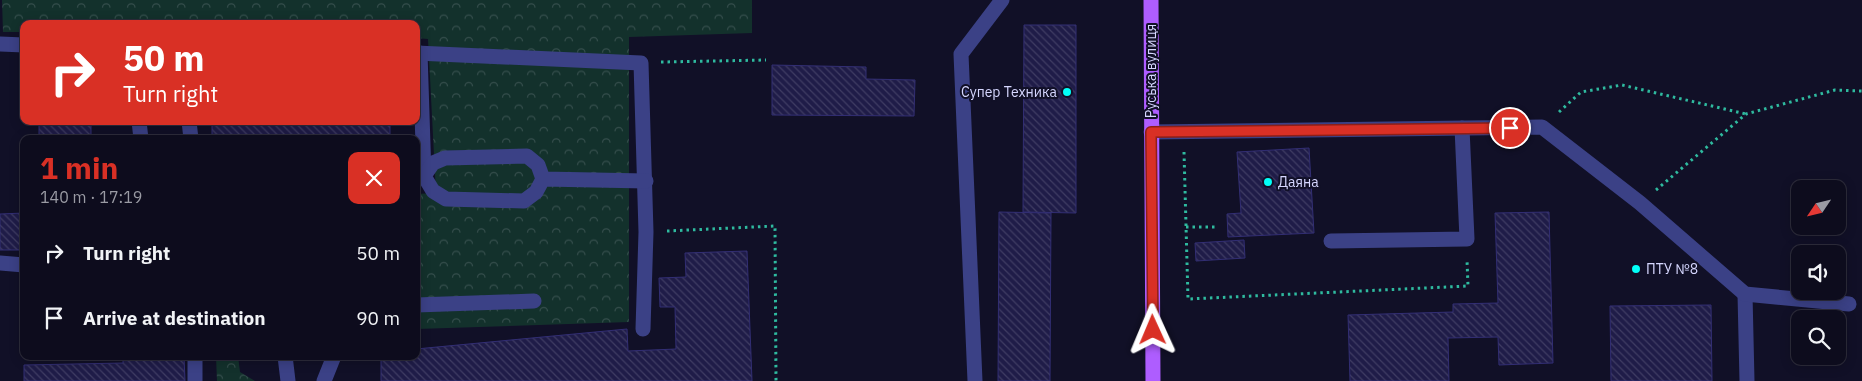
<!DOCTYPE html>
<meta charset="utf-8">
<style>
body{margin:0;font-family:"IBM Plex Sans",sans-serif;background:#161526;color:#f1f3f6;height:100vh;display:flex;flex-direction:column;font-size:19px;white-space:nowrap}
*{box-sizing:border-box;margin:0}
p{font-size:16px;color:#9a9ba4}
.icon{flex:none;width:28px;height:28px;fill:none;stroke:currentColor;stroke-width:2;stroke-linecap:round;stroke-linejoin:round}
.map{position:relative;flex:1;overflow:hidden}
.side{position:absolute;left:20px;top:135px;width:400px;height:225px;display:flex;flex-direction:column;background:#0d0c1d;border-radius:10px;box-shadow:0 2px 12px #0003,0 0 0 1px #2d2c3b}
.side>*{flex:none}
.banner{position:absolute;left:20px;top:20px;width:400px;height:105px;border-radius:10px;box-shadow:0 2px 12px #0003,0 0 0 1px #2d2c3b;background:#d93025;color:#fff;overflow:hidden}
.needle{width:32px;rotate:235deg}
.tools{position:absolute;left:1791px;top:180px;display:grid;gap:10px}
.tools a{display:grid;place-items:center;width:55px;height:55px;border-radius:10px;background:#0d0c1d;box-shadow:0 2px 12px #0003,0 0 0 1px #2d2c3b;font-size:25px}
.pin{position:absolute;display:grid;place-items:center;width:42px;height:42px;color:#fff;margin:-21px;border:2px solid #fff;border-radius:50%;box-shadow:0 1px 5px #0007}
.me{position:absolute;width:55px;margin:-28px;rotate:359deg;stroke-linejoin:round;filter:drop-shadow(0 0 4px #0008)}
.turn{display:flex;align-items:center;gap:18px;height:105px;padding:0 20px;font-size:22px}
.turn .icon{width:65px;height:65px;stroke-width:2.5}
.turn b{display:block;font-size:35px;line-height:42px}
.round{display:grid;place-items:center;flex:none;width:52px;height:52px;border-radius:10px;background:#161526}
.summary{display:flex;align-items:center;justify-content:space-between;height:85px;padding:0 20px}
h1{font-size:30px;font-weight:700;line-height:38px;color:#d93025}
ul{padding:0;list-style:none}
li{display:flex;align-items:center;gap:15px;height:65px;padding:0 20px}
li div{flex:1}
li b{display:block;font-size:19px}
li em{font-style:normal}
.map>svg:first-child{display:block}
.park{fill:url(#park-crowns)}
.building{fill:url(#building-back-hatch);stroke:#322e74}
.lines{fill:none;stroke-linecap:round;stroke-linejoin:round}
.path{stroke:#2fba9f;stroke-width:3;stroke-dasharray:2.5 4;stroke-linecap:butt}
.lane{stroke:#3b4186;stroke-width:15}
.street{stroke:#3b4186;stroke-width:15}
.primary{stroke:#ae5dff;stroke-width:15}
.route-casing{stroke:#8d1f18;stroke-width:12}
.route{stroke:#d93025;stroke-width:9}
.poi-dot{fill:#02fff8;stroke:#111027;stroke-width:2}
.labels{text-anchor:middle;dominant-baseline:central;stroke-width:4;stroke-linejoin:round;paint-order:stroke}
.street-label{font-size:14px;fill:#d6d7ff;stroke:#111027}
.poi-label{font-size:14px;fill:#d6d7ff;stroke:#111027;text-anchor:start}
</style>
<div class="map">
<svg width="1862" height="381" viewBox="0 0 1862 381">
<defs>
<pattern id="park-crowns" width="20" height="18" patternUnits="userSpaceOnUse" patternTransform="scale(1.25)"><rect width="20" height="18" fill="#13312c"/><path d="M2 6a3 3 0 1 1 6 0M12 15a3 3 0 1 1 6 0" fill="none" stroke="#354e4c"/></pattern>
<pattern id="building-back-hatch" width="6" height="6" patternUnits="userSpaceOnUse" patternTransform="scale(1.25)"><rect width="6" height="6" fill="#1f1c48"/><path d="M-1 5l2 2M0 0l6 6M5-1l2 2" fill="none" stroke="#3f3c63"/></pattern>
</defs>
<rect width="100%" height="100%" fill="#111027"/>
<!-- park -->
<g class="park">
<polygon points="2,0 752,0 752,33 629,37 629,322 416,329 416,194 436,193 428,39 416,38 416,24 24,24 24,32 3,32"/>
<polygon points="216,356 238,356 240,372 255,381 217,381"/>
</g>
<!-- building -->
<g class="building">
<polygon points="1024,25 1076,25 1076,213 1023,212"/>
<polygon points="772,65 866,67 866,79 915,80 914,116 772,115"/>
<rect x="39" y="121" width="52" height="18"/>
<rect x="212" y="121" width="178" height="18"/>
<polygon points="1309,148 1314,233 1228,237 1227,214 1241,213 1237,152"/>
<polygon points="999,212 1051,213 1050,381 998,381"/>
<polygon points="1549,212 1553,363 1499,365 1498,337 1448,338 1449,381 1350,381 1348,315 1453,312 1453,304 1498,303 1495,213"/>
<polygon points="24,213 24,231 20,231 20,250 0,250 0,214"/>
<polygon points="1244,240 1245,258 1196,261 1195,243"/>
<polygon points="747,251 752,381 381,381 381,356 416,356 416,349 627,329 628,351 676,349 675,307 660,307 659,278 686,277 685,253"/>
<polygon points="1711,305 1712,381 1611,381 1610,306"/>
<polygon points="123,356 184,356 185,381 24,381 24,365 123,363"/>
</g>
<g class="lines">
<!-- path -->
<g class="path">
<polyline points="661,62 766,60"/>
<polyline points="1559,112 1581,92 1622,85 1746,114"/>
<polyline points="1184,152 1188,299 1468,286 1467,260"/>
<polyline points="1656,190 1746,114 1835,90 1862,91"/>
<polyline points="1186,227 1215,227"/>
<polyline points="667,231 775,226 776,381"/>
</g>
<!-- lane -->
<g class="lane">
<polyline points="0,44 24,45"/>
<polyline points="416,53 641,63 646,232 643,329"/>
<polyline points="420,53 424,176 421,176"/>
<polyline points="139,121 141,139"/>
<polyline points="189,121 191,139"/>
<polyline points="543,179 538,165 527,156 445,158 433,163 424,176 433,191 446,199 524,201 536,192 543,179 646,181"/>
<polyline points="1331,241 1467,239 1462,128"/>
<polyline points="0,263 24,265"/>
<polyline points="1745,294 1747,381"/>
<polyline points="416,305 534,301"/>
<polyline points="195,356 195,381"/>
<polyline points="285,356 288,381"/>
<polyline points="324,381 334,356"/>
<polyline points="975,381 961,54 1002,0"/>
</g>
<!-- street -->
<polyline class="street" points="1151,132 1542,127 1640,203 1745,294 1849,304"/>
<!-- primary -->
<polyline class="primary" points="1151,0 1153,381"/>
</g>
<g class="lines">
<defs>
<polyline id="route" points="1153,330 1151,132 1510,128"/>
</defs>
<!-- route casing -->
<use href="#route" class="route-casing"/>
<!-- route -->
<use href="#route" class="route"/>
</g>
<!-- markers -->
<g class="poi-dot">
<circle cx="1067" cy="92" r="5"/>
<circle cx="1268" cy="182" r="5"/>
<circle cx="1636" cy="269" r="5"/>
</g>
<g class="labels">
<!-- street labels -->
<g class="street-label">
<text transform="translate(1151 71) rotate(-90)">Руська вулиця</text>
</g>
<!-- poi labels -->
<g class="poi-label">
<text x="1057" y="92" text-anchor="end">Супер Техника</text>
<text x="1278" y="182">Даяна</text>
<text x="1646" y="269">ПТУ №8</text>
</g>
</g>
</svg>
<div class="tools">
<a><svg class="needle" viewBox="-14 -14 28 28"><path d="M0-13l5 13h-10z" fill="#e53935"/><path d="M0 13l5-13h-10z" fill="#9a9ba4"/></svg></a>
<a><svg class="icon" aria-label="sound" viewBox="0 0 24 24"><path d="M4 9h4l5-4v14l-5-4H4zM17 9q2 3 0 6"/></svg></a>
<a><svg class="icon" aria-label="search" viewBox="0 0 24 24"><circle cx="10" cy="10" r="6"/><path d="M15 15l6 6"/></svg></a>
</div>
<div class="pin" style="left:1510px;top:128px;background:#d93025"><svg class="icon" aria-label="arrive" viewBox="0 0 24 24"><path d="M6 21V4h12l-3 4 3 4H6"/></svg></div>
<svg class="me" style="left:1153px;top:330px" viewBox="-20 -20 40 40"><path d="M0-17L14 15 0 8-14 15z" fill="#d93025" stroke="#fff" stroke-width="4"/></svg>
<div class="banner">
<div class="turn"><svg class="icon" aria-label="right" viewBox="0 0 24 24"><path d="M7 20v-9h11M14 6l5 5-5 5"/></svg><div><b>50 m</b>Turn right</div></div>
</div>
<section class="side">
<div class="summary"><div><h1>1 min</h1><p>140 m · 17:19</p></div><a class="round" style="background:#d93025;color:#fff"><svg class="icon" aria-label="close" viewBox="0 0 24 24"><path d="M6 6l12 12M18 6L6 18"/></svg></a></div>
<ul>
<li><svg class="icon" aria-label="right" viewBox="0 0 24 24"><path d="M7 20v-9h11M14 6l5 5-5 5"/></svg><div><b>Turn right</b></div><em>50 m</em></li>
<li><svg class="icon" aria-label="arrive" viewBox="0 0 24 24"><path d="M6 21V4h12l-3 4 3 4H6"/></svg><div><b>Arrive at destination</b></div><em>90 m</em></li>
</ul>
</section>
</div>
